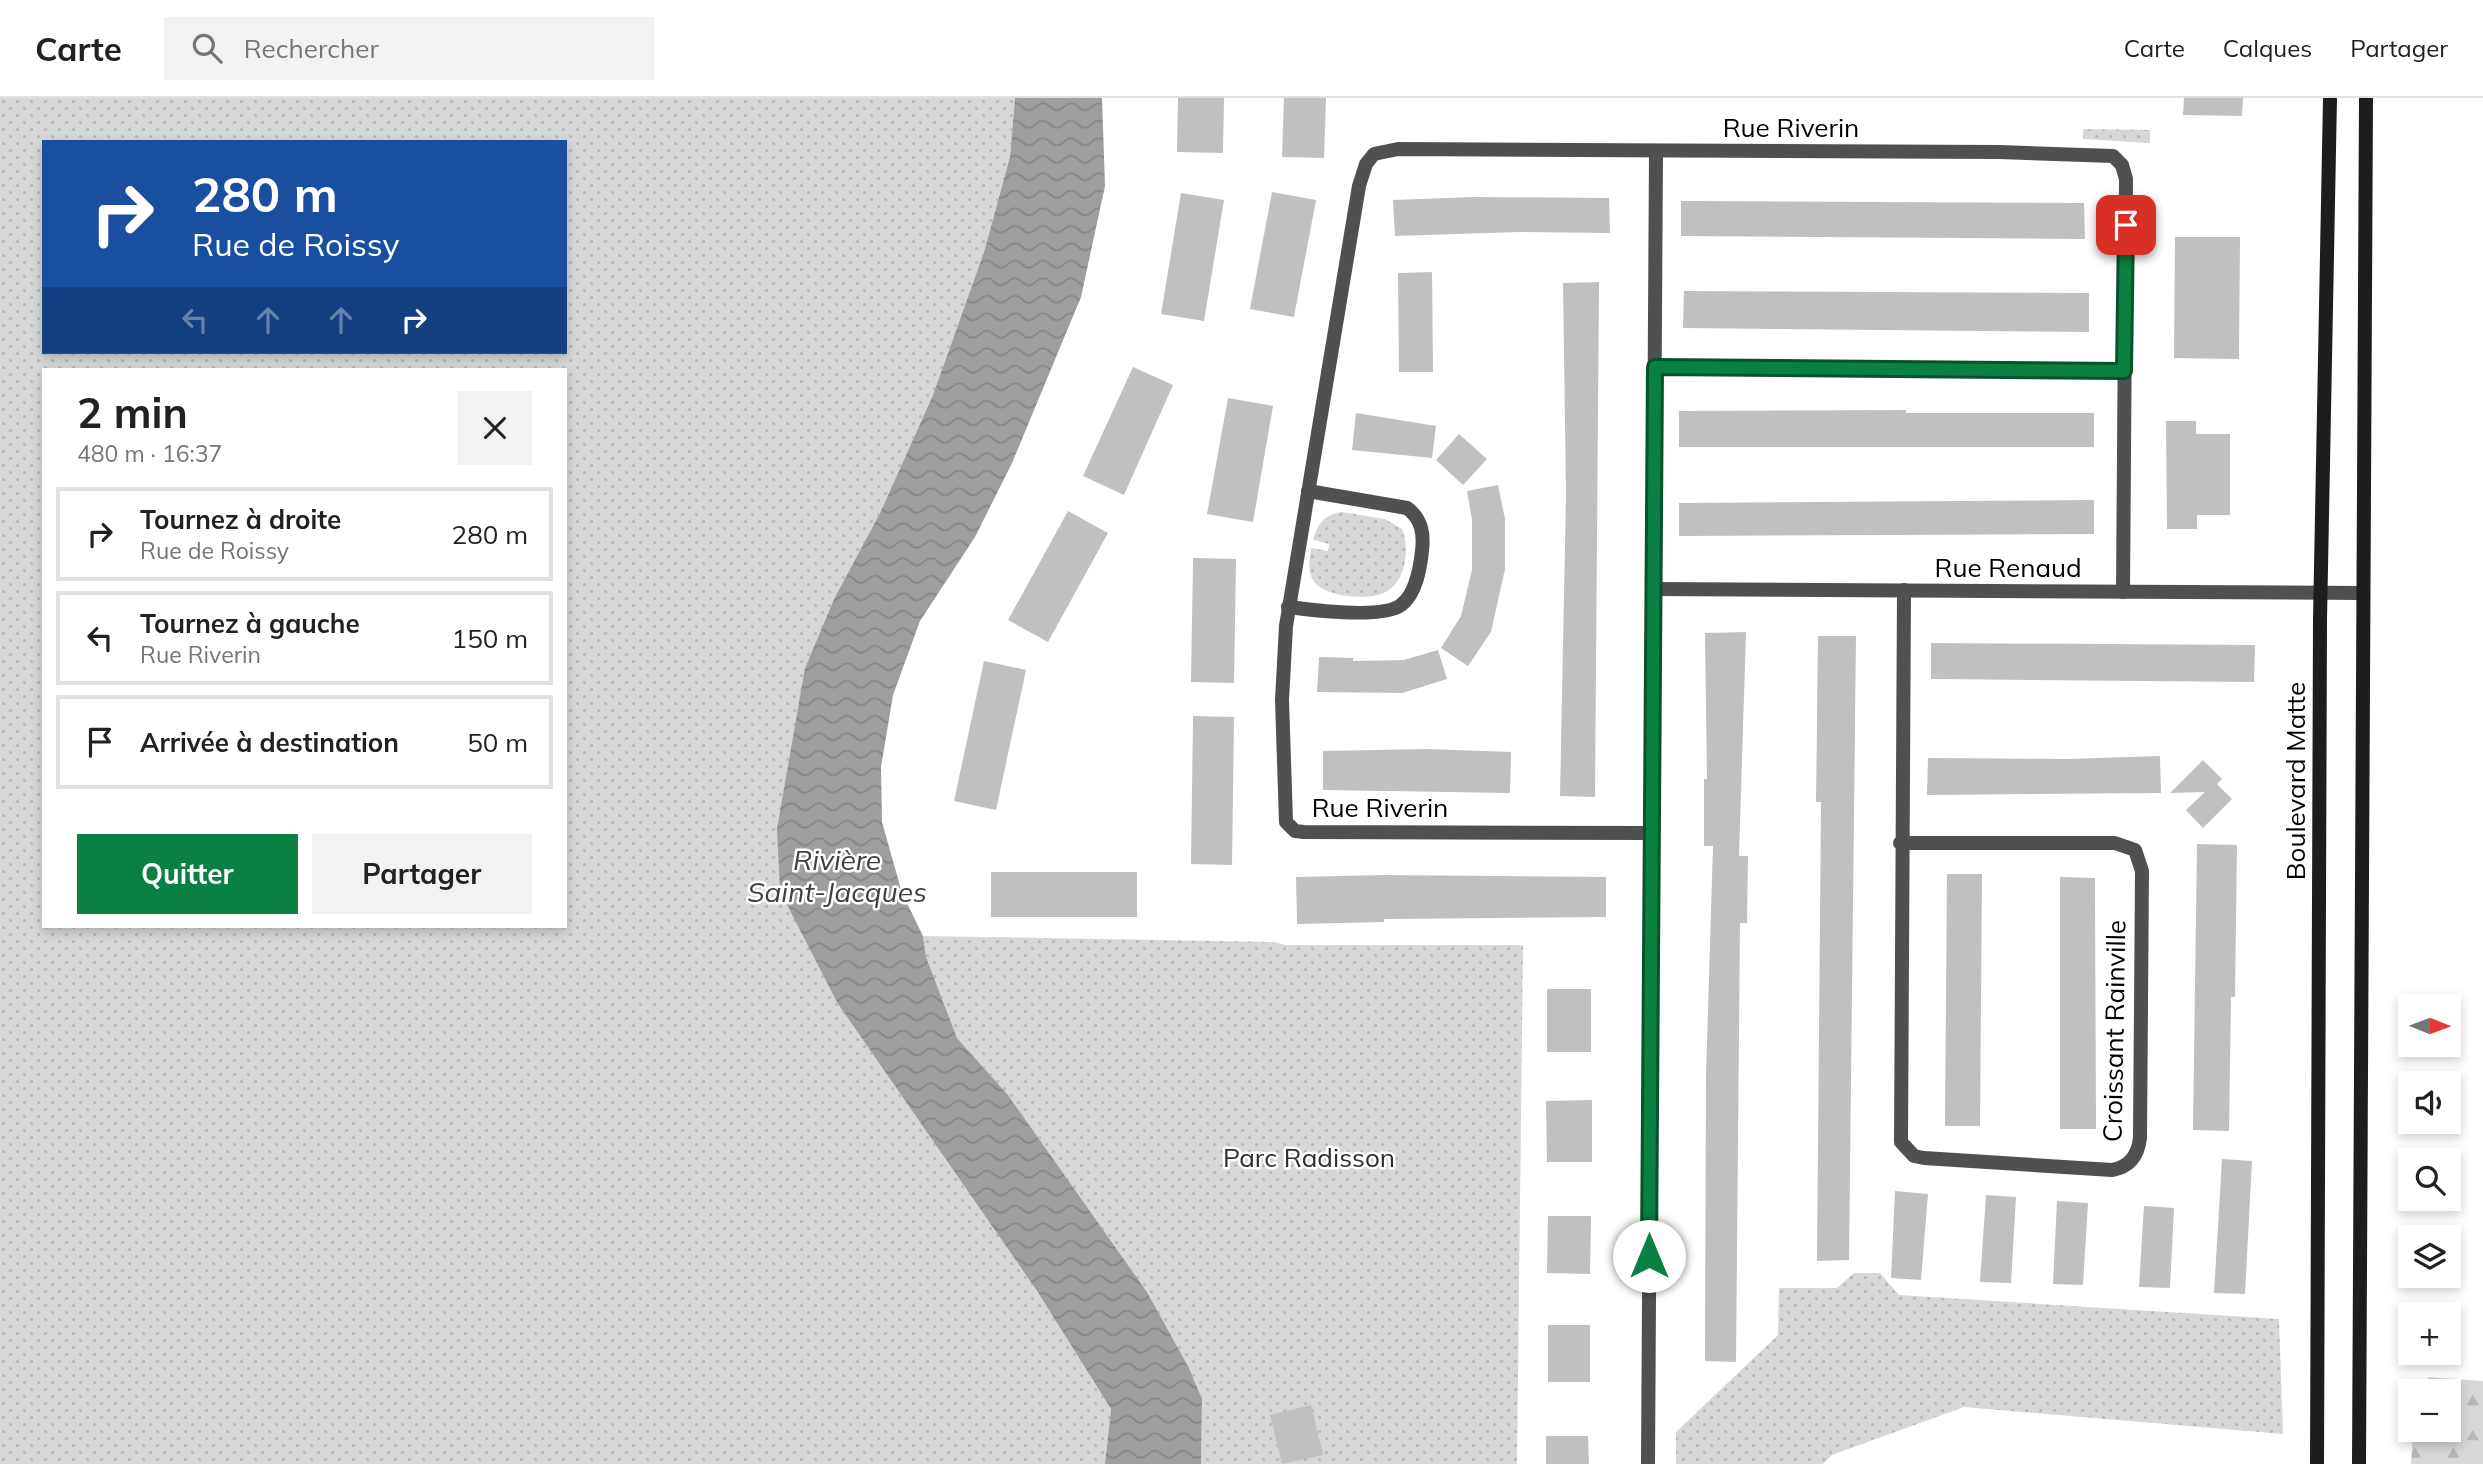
<!DOCTYPE html>
<html lang="fr">
<meta charset="utf-8">
<style>
body{margin:0;font-family:Mulish,sans-serif;background:#f2f2f2;color:#202124;height:100vh;display:flex;flex-direction:column;font-size:26px;white-space:nowrap}
*{box-sizing:border-box;margin:0}
p{font-size:23px;color:#757577}
.icon{flex:none;width:38px;height:38px;fill:none;stroke:currentColor;stroke-width:2;stroke-linecap:round;stroke-linejoin:round}
.map{position:relative;flex:1;overflow:hidden}
.side{position:absolute;left:42px;top:270px;width:525px;height:560px;display:flex;flex-direction:column;background:#fff;border-radius:0px;box-shadow:0 4px 10px #0003}
.side>*{flex:none}
.top-card{position:absolute;left:42px;top:42px;width:525px;height:214px;border-radius:0px;box-shadow:0 4px 10px #0003;background:#1a4fa0;color:#fff;overflow:hidden}
.needle{width:46px;rotate:91deg}
.controls{position:absolute;left:2398px;top:896px;display:grid;gap:14px}
.controls a{display:grid;place-items:center;width:63px;height:63px;border-radius:0px;background:#fff;box-shadow:0 4px 10px #0003;font-size:35px}
.pin{position:absolute;display:grid;place-items:center;width:60px;height:60px;color:#fff;margin:-30px;border-radius:14px;box-shadow:0 4px 10px #0006}
.me{position:absolute;width:77px;margin:-38px;rotate:0deg;stroke-linejoin:round;filter:drop-shadow(0 0 5px #0008)}
.turn{display:flex;align-items:center;gap:24px;height:147px;padding:0 35px;font-size:32px}
.turn .icon{width:91px;height:91px;stroke-width:2.5}
.turn b{display:block;font-size:49px;line-height:60px}
.lanes{display:flex;align-items:center;height:66px;padding:0 35px;background:#0003;justify-content:center;gap:35px;direction:ltr}
.lanes .off{opacity:.35}
.round{display:grid;place-items:center;flex:none;width:74px;height:74px;border-radius:0px;background:#f2f2f2}
.overview{display:flex;align-items:center;justify-content:space-between;height:119px;padding:0 35px}
h1{font-size:42px;font-weight:700;line-height:52px}
.cta{display:flex;gap:14px;margin-top:auto;padding:14px 35px}
.cta a{flex:1;height:80px;border-radius:0px;background:#0b8043;color:#fff;font-size:28px;font-weight:700;line-height:80px;text-align:center}
.cta a+a{background:#f2f2f2;color:#202124}
ul{padding:0;list-style:none}
li{display:flex;align-items:center;gap:21px;height:94px;margin:0 14px 10px;padding:0 21px;border:4px solid #e0e0e0;border-radius:0px}
li div{flex:1}
li b{display:block;font-size:26px}
li em{font-style:normal}
header{display:flex;align-items:center;gap:42px;box-sizing:border-box;height:98px;padding:0 35px;background:#fff;border-bottom:2px solid #e0e0e0}
header strong{font-size:33px}
nav{display:flex;gap:38px;margin-inline-start:auto;font-size:24px}
.search{width:490px;height:63px;background:#f2f2f2;display:flex;align-items:center;gap:18px;box-sizing:border-box;padding:0 24px;border-radius:0px;color:#757577;font-size:26px}
.map>svg:first-child{display:block}
.grass{fill:url(#grass-dots);fill-rule:evenodd}
.forest{fill:url(#forest-firs)}
.water{fill:url(#water-waves)}
.building{fill:#c0c0c0}
.lines{fill:none;stroke-linecap:round;stroke-linejoin:round}
.street{stroke:#505050;stroke-width:14}
.secondary{stroke:#1d1d1d;stroke-width:14}
.route-casing{stroke:#07532c;stroke-width:18}
.route{stroke:#0b8043;stroke-width:12}
.labels{text-anchor:middle;dominant-baseline:central;stroke-width:5;stroke-linejoin:round;paint-order:stroke}
.street-label{font-size:26px;fill:#000;stroke:#fff}
.park-label{font-size:26px;fill:#2e2e2e;stroke:#fff}
.water-label{font-size:28px;font-style:italic;fill:#3f3f3f;stroke:#fff}
</style>
<header>
<strong>Carte</strong>
<div class="search"><svg class="icon" aria-label="search" viewBox="0 0 24 24"><circle cx="10" cy="10" r="6"/><path d="M15 15l6 6"/></svg>Rechercher</div>
<nav><a>Carte</a><a>Calques</a><a>Partager</a></nav>
</header>
<div class="map">
<svg width="2483" height="1366" viewBox="0 0 2483 1366">
<defs>
<pattern id="grass-dots" width="8" height="8" patternUnits="userSpaceOnUse" patternTransform="scale(1.75)"><rect width="8" height="8" fill="#d7d7d7"/><path d="M2 2h.1M6 6h.1" fill="none" stroke="#b7b7b7" stroke-width="1.8" stroke-linecap="round"/></pattern>
<pattern id="forest-firs" width="22" height="20" patternUnits="userSpaceOnUse" patternTransform="scale(1.75)"><rect width="22" height="20" fill="#d7d7d7"/><path d="M5 1l3.5 6h-7zM16 11l3.5 6h-7z" fill="#b7b7b7"/></pattern>
<pattern id="water-waves" width="16" height="10" patternUnits="userSpaceOnUse" patternTransform="scale(1.75)"><rect width="16" height="10" fill="#9e9e9e"/><path d="M0 5q4-4 8 0t8 0" fill="none" stroke="#868686"/></pattern>
</defs>
<rect width="100%" height="100%" fill="#fff"/>
<!-- grass -->
<g class="grass">
<path d="M0 0H1015L1010 59 984 154 933 297 880 415 834 501 805 570 838 906 1037 1193 1111 1311 1105 1366H0ZM44 44H565V254H44ZM44 271H565V828H44Z"/>
<polygon points="2083,31 2150,32 2150,45 2083,41"/>
<path d="M1342 414 1385 421 1402 431C1410 449 1406 480 1389 492 1374 504 1323 500 1313 482 1307 472 1310 461 1311 450L1328 453 1329 446 1313 442C1318 425 1324 417 1342 414Z"/>
<polygon points="923,838 1274,844 1285,847 1523,847 1517,1366 1201,1366 1202,1301 1189,1270 1147,1194 1008,997 957,940 926,859"/>
<polygon points="1854,1175 1880,1175 1899,1197 2279,1221 2283,1336 1964,1309 1832,1357 1823,1366 1676,1366 1676,1334 1778,1237 1779,1190 1837,1190"/>
</g>
<!-- forest -->
<polygon class="forest" points="2429,1279 2483,1283 2483,1366 2411,1366 2413,1332 2448,1332 2448,1293 2417,1293"/>
<!-- water -->
<polygon class="water" points="1015,0 1102,0 1105,88 1081,199 1012,365 975,439 920,523 893,597 881,669 882,724 902,795 923,838 926,859 957,940 1008,997 1147,1194 1189,1270 1202,1301 1201,1366 1105,1366 1111,1311 1037,1193 838,906 780,793 777,731 805,570 834,501 880,415 933,297 984,154 1010,59"/>
<!-- building -->
<g class="building">
<polygon points="1178,0 1224,0 1223,55 1177,54"/>
<polygon points="1284,0 1326,0 1324,60 1282,59"/>
<polygon points="2184,0 2243,0 2242,18 2183,17"/>
<polygon points="1272,94 1316,102 1294,219 1250,211"/>
<polygon points="1181,95 1224,102 1204,223 1161,216"/>
<polygon points="1474,99 1609,100 1610,135 1519,134 1395,138 1393,102"/>
<polygon points="1681,103 2084,105 2085,141 1681,138"/>
<polygon points="2175,139 2240,139 2239,261 2174,260"/>
<polygon points="1432,174 1433,274 1399,274 1398,175"/>
<polygon points="1599,184 1595,699 1560,698 1566,397 1563,185"/>
<polygon points="1684,193 2089,195 2089,234 1683,230"/>
<polygon points="1133,269 1173,287 1124,397 1083,378"/>
<polygon points="1228,300 1273,308 1253,424 1207,416"/>
<polygon points="1906,312 1906,315 2094,315 2094,349 1679,349 1679,313"/>
<polygon points="1356,315 1436,328 1432,360 1352,352"/>
<polygon points="2166,323 2196,323 2196,336 2230,336 2230,417 2197,417 2197,431 2167,431"/>
<polygon points="1459,336 1487,361 1463,387 1436,362"/>
<polygon points="1498,387 1505,421 1505,471 1491,534 1468,568 1441,550 1461,518 1472,472 1472,422 1467,393"/>
<polygon points="2094,402 2094,436 1679,438 1679,405"/>
<polygon points="1068,413 1108,435 1048,544 1008,522"/>
<polygon points="1193,460 1236,461 1234,585 1191,584"/>
<polygon points="1746,534 1739,758 1748,758 1747,825 1740,825 1736,1264 1705,1263 1706,977 1713,748 1704,748 1704,681 1707,681 1705,535"/>
<polygon points="1818,538 1856,538 1849,1162 1817,1163 1821,704 1816,704"/>
<polygon points="1931,545 2255,547 2254,584 1931,581"/>
<polygon points="1438,552 1447,581 1402,595 1317,594 1319,559 1353,560 1353,563 1404,562"/>
<polygon points="984,563 1026,572 996,712 954,703"/>
<polygon points="1193,618 1234,619 1232,767 1191,766"/>
<polygon points="1427,651 1511,654 1510,695 1323,692 1323,653"/>
<polygon points="2160,658 2161,695 1927,697 1928,660 2068,661"/>
<polygon points="2203,662 2222,681 2217,686 2232,701 2203,730 2186,712 2205,694 2170,695"/>
<polygon points="2197,746 2237,747 2235,899 2231,899 2229,1033 2193,1032"/>
<rect x="991" y="774" width="146" height="45"/>
<polygon points="1947,776 1982,776 1980,1028 1945,1028"/>
<polygon points="1383,777 1606,779 1606,819 1384,821 1384,824 1297,826 1296,779"/>
<polygon points="2060,779 2095,780 2096,1031 2060,1031"/>
<rect x="1547" y="891" width="44" height="63"/>
<polygon points="1592,1002 1592,1064 1547,1064 1546,1003"/>
<polygon points="2222,1061 2252,1063 2245,1196 2214,1195"/>
<polygon points="1895,1093 1928,1096 1921,1182 1891,1180"/>
<polygon points="1986,1097 2016,1099 2011,1185 1980,1184"/>
<polygon points="2057,1103 2088,1105 2083,1187 2053,1186"/>
<polygon points="2144,1108 2174,1110 2170,1190 2139,1189"/>
<polygon points="1548,1118 1591,1118 1590,1176 1547,1175"/>
<rect x="1548" y="1227" width="42" height="57"/>
<polygon points="1311,1307 1323,1357 1282,1366 1270,1317"/>
<polygon points="1546,1338 1588,1338 1589,1366 1546,1366"/>
</g>
<g class="lines">
<!-- street -->
<g class="street">
<polyline points="1655,269 2124,273"/>
<polyline points="1653,491 2363,495"/>
<path d="M1288 509C1311 512 1383 521 1401 507 1416 496 1420 471 1422 453 1424 436 1422 421 1407 410L1308 393"/>
<polyline points="1652,735 1304,734 1295,733 1286,724 1282,602 1286,528 1359,88 1366,66 1374,56 1398,51 1999,54 2113,58 2122,67 2126,81 2123,494"/>
<path d="M1900 745H2115L2135 752 2142 773 2140 1040C2138 1057 2130 1069 2112 1072L1924 1060 1914 1058 1901 1044 1904 492"/>
<polyline points="1648,1366 1656,54"/>
</g>
<!-- secondary -->
<g class="secondary">
<polyline points="2317,1366 2320,522 2330,0"/>
<polyline points="2359,1366 2366,0"/>
</g>
</g>
<g class="lines">
<defs>
<polyline id="route" points="1649,1158 1655,269 2124,273 2126,127"/>
</defs>
<!-- route casing -->
<use href="#route" class="route-casing"/>
<!-- route -->
<use href="#route" class="route"/>
</g>
<g class="labels">
<!-- street labels -->
<g class="street-label">
<text x="1791" y="29">Rue Riverin</text>
<text x="2008" y="469">Rue Renaud</text>
<text transform="translate(2295 683) rotate(-90)">Boulevard Matte</text>
<text x="1380" y="709">Rue Riverin</text>
<text transform="translate(2114 933) rotate(-89)">Croissant Rainville</text>
</g>
<!-- park labels -->
<g class="park-label">
<text x="1309" y="1059">Parc Radisson</text>
</g>
<!-- water labels -->
<g class="water-label">
<text x="837" y="761">Rivière<tspan x="837" dy="32">Saint-Jacques</tspan></text>
</g>
</g>
</svg>
<div class="controls">
<a><svg class="needle" viewBox="-14 -14 28 28"><path d="M0-13l5 13h-10z" fill="#e53935"/><path d="M0 13l5-13h-10z" fill="#757577"/></svg></a>
<a><svg class="icon" aria-label="sound" viewBox="0 0 24 24"><path d="M4 9h4l5-4v14l-5-4H4zM17 9q2 3 0 6"/></svg></a>
<a><svg class="icon" aria-label="search" viewBox="0 0 24 24"><circle cx="10" cy="10" r="6"/><path d="M15 15l6 6"/></svg></a>
<a><svg class="icon" aria-label="layers" viewBox="0 0 24 24"><path d="M12 4l9 5-9 5-9-5zM3 14l9 5 9-5"/></svg></a>
<a>+</a>
<a>−</a>
</div>
<div class="pin" style="left:2126px;top:127px;background:#d93025"><svg class="icon" aria-label="arrive" viewBox="0 0 24 24"><path d="M6 21V4h12l-3 4 3 4H6"/></svg></div>
<svg class="me" style="left:1649px;top:1158px" viewBox="-20 -20 40 40"><circle r="19" fill="#fff"/><path d="M0-13L10 11 0 6-10 11z" fill="#0b8043"/></svg>
<div class="top-card">
<div class="turn"><svg class="icon" aria-label="right" viewBox="0 0 24 24"><path d="M7 20v-9h11M14 6l5 5-5 5"/></svg><div><b>280 m</b>Rue de Roissy</div></div>
<div class="lanes"><svg class="icon off" aria-label="left" viewBox="0 0 24 24"><path d="M17 20v-9H6M10 6l-5 5 5 5"/></svg><svg class="icon off" aria-label="ahead" viewBox="0 0 24 24"><path d="M12 20V5M6 11l6-6 6 6"/></svg><svg class="icon off" aria-label="ahead" viewBox="0 0 24 24"><path d="M12 20V5M6 11l6-6 6 6"/></svg><svg class="icon" aria-label="right" viewBox="0 0 24 24"><path d="M7 20v-9h11M14 6l5 5-5 5"/></svg></div>
</div>
<section class="side">
<div class="overview"><div><h1>2 min</h1><p>480 m · 16:37</p></div><a class="round"><svg class="icon" aria-label="close" viewBox="0 0 24 24"><path d="M6 6l12 12M18 6L6 18"/></svg></a></div>
<ul>
<li><svg class="icon" aria-label="right" viewBox="0 0 24 24"><path d="M7 20v-9h11M14 6l5 5-5 5"/></svg><div><b>Tournez à droite</b><p>Rue de Roissy</p></div><em>280 m</em></li>
<li><svg class="icon" aria-label="left" viewBox="0 0 24 24"><path d="M17 20v-9H6M10 6l-5 5 5 5"/></svg><div><b>Tournez à gauche</b><p>Rue Riverin</p></div><em>150 m</em></li>
<li><svg class="icon" aria-label="arrive" viewBox="0 0 24 24"><path d="M6 21V4h12l-3 4 3 4H6"/></svg><div><b>Arrivée à destination</b></div><em>50 m</em></li>
</ul>
<div class="cta"><a>Quitter</a><a>Partager</a></div>
</section>
</div>
